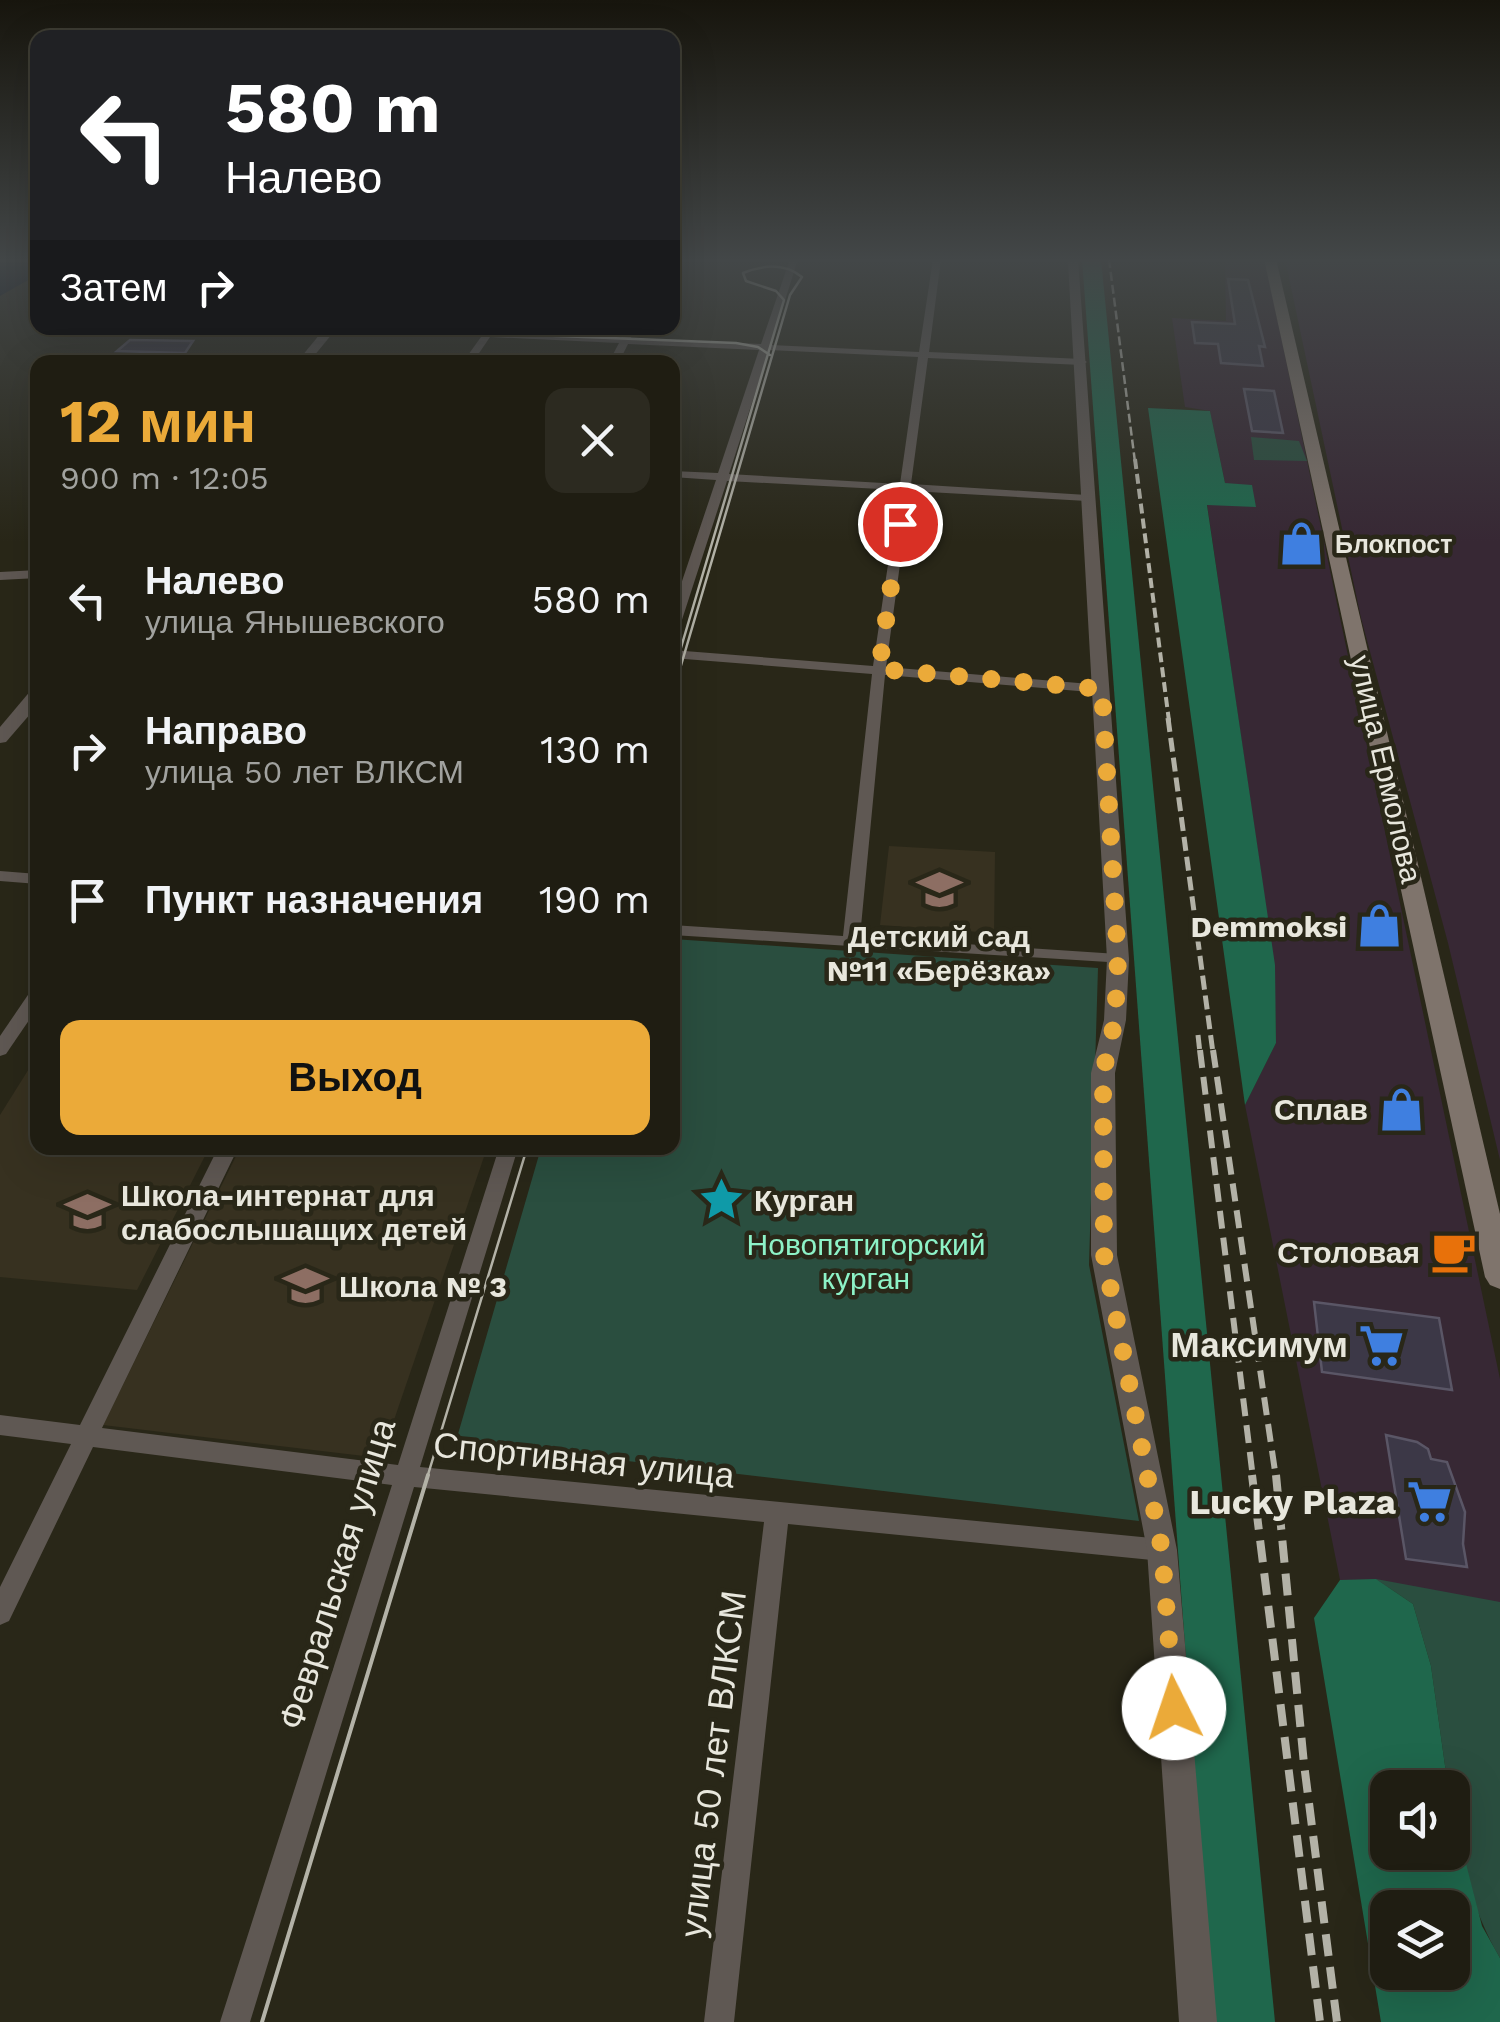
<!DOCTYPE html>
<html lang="ru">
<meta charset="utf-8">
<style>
body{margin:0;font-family:"Work Sans",sans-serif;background:#2c2a20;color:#f1f3f6;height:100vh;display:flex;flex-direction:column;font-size:38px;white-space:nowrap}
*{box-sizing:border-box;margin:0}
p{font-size:32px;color:#a1a29f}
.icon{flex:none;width:55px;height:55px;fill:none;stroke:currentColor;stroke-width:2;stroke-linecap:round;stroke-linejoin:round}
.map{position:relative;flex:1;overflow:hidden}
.drawer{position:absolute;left:30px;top:355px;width:650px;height:800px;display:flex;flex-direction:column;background:#1f1d12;border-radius:20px;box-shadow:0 10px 40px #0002,0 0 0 2px #3c3b32}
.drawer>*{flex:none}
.banner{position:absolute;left:30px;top:30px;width:650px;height:305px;border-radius:20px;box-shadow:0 10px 40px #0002,0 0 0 2px #3c3b32;background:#202124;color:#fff;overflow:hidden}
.fabs{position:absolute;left:1370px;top:1770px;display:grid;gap:20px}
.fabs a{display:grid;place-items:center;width:100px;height:100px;border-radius:20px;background:#1f1d12;box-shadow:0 10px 40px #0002,0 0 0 2px #3c3b32;font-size:50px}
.pin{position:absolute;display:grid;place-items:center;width:85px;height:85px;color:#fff;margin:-42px;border:5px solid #fff;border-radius:50%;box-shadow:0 2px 10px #0007}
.me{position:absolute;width:110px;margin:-55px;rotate:356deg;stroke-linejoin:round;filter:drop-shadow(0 0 8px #0008)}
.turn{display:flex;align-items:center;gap:35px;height:210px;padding:0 30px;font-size:45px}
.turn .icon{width:130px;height:130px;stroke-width:2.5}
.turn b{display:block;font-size:70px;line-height:85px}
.then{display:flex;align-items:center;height:95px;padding:0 30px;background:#0003;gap:20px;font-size:38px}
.round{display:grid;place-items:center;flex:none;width:105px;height:105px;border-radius:20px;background:#2c2a20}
.summary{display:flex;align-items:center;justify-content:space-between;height:170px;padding:0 30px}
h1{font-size:60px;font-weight:700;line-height:75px;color:#ebaa39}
.cta{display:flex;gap:20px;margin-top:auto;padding:20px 30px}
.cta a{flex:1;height:115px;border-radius:20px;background:#ebaa39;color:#111;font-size:40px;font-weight:700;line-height:115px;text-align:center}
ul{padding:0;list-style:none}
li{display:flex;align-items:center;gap:30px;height:150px;padding:0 30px}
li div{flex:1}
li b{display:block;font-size:38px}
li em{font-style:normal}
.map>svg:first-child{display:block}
.industrial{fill:#372834}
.education{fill:#373120}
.green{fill:#2a4e3f}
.forest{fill:#1f674c;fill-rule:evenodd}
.water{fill:#000c1e}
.building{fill:#3c3847;stroke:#5a5666;stroke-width:2.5}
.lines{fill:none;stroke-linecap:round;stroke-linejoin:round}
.minor{fill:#5f5853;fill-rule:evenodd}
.tertiary{fill:#5f5853;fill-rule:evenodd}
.secondary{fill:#7f746c;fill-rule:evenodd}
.tram-far1{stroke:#b3b2a7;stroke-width:2.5}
.tram{stroke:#b3b2a7;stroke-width:4}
.rail-far4{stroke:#b3b2a7;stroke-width:2.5;stroke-dasharray:9 4;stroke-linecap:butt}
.rail-far3{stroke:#b3b2a7;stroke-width:4;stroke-dasharray:10 5;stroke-linecap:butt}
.rail-far2{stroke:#b3b2a7;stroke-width:5;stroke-dasharray:14 6;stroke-linecap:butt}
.rail-far1{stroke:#b3b2a7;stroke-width:6;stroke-dasharray:18 9;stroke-linecap:butt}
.rail{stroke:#b3b2a7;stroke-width:8;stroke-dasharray:22 11;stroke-linecap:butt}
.route{stroke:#ebaa39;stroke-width:18;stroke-dasharray:0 32.4}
.labels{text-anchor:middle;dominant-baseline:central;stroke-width:9;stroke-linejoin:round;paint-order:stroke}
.far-poi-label{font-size:25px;font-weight:bold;fill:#e8e7dd;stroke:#292718;text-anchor:start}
.street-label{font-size:30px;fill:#e8e7dd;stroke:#292718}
.poi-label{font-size:30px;font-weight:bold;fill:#e8e7dd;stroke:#292718;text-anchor:end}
.park-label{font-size:30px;fill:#8df2c7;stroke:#292718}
.near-poi-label{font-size:35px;font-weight:bold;fill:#e8e7dd;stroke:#292718;text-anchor:end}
.near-street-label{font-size:35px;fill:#e8e7dd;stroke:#292718}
</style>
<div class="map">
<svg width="1500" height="2022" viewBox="0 0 1500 2022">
<rect width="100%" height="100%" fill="#292718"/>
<!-- industrial -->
<g class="industrial">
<polygon points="1225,259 1265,261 1500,1379 1500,1604 1340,1580 1245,1105 1276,1043 1274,963 1207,504 1256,506 1225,483 1210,411 1185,407 1172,318 1226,321"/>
<polygon points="1285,259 1500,259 1500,1160 1448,943 1361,618"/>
</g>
<!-- education -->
<g class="education">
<polygon points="889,846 995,852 994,933 880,925"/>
<polygon points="37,1056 38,1148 209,1148 137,1290 0,1277 0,1115"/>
<polygon points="240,1148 487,1148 381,1458 103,1425"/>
</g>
<!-- green -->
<g class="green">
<polygon points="1251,437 1299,441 1307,461 1254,460"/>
<polygon points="673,939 1098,968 1089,1265 1139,1521 456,1441 541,1148 672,1148"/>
<path d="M1376 1579 1500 1602V1958C1472 1910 1453 1843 1452 1788L1448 1787 1431 1666 1413 1604Z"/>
</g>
<!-- forest -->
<g class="forest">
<polygon points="1082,259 1101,259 1275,2022 1213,2022"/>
<polygon points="1148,408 1210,411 1225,483 1252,485 1256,507 1207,505 1275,965 1276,1043 1245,1105"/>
<path d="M1376 1579 1413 1604 1431 1666 1448 1787 1388 1788V1852H1452L1453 1813 1482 1926 1500 1958V2022H1381L1314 1618 1340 1580ZM1388 1908H1452V1972H1388Z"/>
</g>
<!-- water -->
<polygon class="water" points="0,259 37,259 37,275 0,296"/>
<!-- building -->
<g class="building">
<polygon points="1228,279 1248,280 1265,347 1259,346 1263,366 1221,363 1218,344 1195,343 1192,322 1235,324"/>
<polygon points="130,340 193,341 185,353 117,351"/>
<polygon points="1244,389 1274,391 1283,433 1252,431"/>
<polygon points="1314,1302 1439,1318 1452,1390 1322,1372"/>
<polygon points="1386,1435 1417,1442 1428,1449 1431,1459 1447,1462 1465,1512 1463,1544 1467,1567 1406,1559"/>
</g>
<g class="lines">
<!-- minor -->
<g class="minor">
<path d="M790 259H798L771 345 919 352 933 259H941L929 352 1082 359 1087 362 1082 365 928 358 911 484 1087 495 1093 498 1087 501 910 491 886 667 1102 685 1109 689 1102 693 885 675 860 937 1118 954 1126 959 1124 963 672 935V925L843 936 872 674 672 658V650L873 666 899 490 727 481 678 632 672 636V611L716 480 672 477V471L718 473 759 350 628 344 619 362H609L619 343 490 337 473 362H463L481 337 350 331 345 328 484 331 491 328 493 332 621 338 627 328H635L631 338 761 344ZM769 350 918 357 900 484 729 474Z"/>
<polygon points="38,570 38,578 0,580 0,572"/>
<polygon points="0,871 38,874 38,884 0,881"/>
<polygon points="38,987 38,1007 6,1054 0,1056 0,1036 32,989"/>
<polygon points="218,1148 238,1148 102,1428 398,1465 499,1148 518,1148 420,1467 1162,1539 1170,1542 1174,1550 1170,1558 1162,1561 788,1524 734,2022 704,2022 764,1522 414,1487 250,2022 220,2022 392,1485 93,1447 9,1621 0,1625 0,1587 71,1444 0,1435 0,1415 80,1425"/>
</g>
<!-- tertiary -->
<g class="tertiary">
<polygon points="1024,259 1078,259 1129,959 1126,1020 1115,1073 1117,1255 1177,1550 1217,2022 1179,2022 1147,1550 1091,1255 1091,1073 1104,1020 1107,959 1068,262 1029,262"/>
<polygon points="325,328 337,328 309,362 297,362"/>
<polygon points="38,688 38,705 6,742 0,743 0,727 32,689"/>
</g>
<!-- secondary -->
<polygon class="secondary" points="1264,259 1276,259 1500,1214 1500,1289 1490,1285 1485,1277"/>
<!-- tram-far1 -->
<g class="tram-far1">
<polyline points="361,328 736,343 758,347 770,355"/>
<path d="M672 678 784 300 776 291 746 281 743 273C763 265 785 263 802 277L790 295 672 696"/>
<polyline points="427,1478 527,1148"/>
</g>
<!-- tram -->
<polyline class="tram" points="262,2022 428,1475"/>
<!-- rail-far4 -->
<polyline class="rail-far4" points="1109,259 1135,462"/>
<!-- rail-far3 -->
<polyline class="rail-far3" points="1135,459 1169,721"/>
<!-- rail-far2 -->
<g class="rail-far2">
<polyline points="1168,718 1213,1053"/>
<polyline points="1198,1035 1200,1053"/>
</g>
<!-- rail-far1 -->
<g class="rail-far1">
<polyline points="1200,1050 1253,1478"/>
<polyline points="1213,1050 1276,1478"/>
</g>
<!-- rail -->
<g class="rail">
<polyline points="1252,1475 1320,2022"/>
<polyline points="1276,1475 1304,1764 1337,2022"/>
</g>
</g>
<!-- sky -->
<linearGradient id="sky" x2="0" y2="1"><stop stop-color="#17150d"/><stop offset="0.48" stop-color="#434748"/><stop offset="1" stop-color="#434748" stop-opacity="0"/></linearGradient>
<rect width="1500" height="542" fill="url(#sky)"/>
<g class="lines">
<!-- route -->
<polyline class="route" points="900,524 879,669 1102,689 1118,959 1115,1020 1103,1073 1104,1255 1162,1550 1174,1708"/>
</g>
<!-- icons -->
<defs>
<symbol id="shop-bare" viewBox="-9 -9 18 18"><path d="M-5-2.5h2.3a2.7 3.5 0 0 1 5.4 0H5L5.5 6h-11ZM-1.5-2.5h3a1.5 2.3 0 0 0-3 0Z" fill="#3f7fe0" stroke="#292718" stroke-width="2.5" paint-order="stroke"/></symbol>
<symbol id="school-bare" viewBox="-9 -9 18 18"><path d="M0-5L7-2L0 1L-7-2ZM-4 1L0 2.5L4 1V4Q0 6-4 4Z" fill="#8d6e63" stroke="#292718" stroke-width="2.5" paint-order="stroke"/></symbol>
<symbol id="sight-bare" viewBox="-9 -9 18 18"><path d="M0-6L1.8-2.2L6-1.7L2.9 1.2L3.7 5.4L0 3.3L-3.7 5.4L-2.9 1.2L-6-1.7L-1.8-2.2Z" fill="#0f9aa8" stroke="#292718" stroke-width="2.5" paint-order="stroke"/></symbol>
<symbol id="cafe-bare" viewBox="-9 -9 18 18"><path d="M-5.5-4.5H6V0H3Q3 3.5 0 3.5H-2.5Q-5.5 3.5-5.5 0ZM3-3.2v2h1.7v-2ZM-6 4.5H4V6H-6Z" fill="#e8710a" stroke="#292718" stroke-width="2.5" paint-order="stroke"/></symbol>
<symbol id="supermarket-bare" viewBox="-9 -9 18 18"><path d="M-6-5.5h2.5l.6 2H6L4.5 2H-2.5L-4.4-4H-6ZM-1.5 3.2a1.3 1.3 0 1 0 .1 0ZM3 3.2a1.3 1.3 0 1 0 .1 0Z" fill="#3f7fe0" stroke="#292718" stroke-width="2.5" paint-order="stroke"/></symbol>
</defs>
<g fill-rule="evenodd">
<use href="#shop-bare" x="1270" y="512" width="63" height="63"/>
<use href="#school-bare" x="908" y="858" width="63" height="63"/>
<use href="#shop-bare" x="1348" y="894" width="63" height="63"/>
<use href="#shop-bare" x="1370" y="1078" width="63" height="63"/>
<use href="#sight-bare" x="690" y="1168" width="63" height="63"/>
<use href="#school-bare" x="56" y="1180" width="63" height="63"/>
<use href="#cafe-bare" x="1422" y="1220" width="63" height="63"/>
<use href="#school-bare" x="274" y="1254" width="63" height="63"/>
<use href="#supermarket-bare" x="1350" y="1314" width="63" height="63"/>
<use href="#supermarket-bare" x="1398" y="1470" width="63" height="63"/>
</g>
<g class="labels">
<!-- far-poi labels -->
<g class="far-poi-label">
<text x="1335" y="544">Блокпост</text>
</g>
<!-- street labels -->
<g class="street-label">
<text transform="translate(1386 769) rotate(77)">улица Ермолова</text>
</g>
<!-- poi labels -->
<g class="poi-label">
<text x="1347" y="926">Demmoksi</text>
<text x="939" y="936" text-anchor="middle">Детский сад<tspan x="939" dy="34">№11 «Берёзка»</tspan></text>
<text x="1368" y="1109">Сплав</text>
<text x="121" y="1195" text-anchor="start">Школа-интернат для<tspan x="121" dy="34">слабослышащих детей</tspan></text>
<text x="754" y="1200" text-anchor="start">Курган</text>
<text x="1420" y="1252">Столовая</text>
<text x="339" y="1286" text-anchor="start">Школа № 3</text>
</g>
<!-- park labels -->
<g class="park-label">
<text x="866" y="1244">Новопятигорский<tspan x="866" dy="34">курган</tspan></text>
</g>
<!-- near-poi labels -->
<g class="near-poi-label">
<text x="1348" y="1345">Максимум</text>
<text x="1396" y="1502">Lucky Plaza</text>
</g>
<!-- near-street labels -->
<g class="near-street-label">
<text transform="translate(584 1460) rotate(6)">Спортивная улица</text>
<text transform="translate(337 1574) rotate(-73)">Февральская улица</text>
<text transform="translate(713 1764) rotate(-83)">улица 50 лет ВЛКСМ</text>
</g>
</g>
</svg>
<div class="fabs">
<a><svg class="icon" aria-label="sound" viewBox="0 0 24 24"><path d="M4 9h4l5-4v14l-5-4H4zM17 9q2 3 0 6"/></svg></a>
<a><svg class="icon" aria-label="layers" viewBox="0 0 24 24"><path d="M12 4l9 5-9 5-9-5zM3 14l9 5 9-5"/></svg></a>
</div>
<div class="pin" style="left:900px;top:524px;background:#d93025"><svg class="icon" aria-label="arrive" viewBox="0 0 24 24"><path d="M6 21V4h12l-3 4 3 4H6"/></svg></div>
<svg class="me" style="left:1174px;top:1708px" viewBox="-20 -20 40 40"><circle r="19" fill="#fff"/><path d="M0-13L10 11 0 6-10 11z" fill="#ebaa39"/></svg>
<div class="banner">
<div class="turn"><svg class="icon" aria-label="left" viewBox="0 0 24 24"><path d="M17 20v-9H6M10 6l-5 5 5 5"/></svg><div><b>580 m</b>Налево</div></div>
<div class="then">Затем<svg class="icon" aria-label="right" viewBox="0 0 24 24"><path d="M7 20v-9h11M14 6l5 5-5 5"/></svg></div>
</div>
<section class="drawer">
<div class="summary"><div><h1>12 мин</h1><p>900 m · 12:05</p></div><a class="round"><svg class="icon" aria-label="close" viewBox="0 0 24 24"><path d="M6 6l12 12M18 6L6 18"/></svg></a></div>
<ul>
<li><svg class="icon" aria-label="left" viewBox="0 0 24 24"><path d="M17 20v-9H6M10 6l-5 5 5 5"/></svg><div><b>Налево</b><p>улица Янышевского</p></div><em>580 m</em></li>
<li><svg class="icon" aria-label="right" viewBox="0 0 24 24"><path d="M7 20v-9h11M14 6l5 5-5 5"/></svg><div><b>Направо</b><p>улица 50 лет ВЛКСМ</p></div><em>130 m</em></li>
<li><svg class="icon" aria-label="arrive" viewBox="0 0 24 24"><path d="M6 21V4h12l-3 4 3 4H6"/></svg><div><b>Пункт назначения</b></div><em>190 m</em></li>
</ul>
<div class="cta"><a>Выход</a></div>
</section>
</div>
